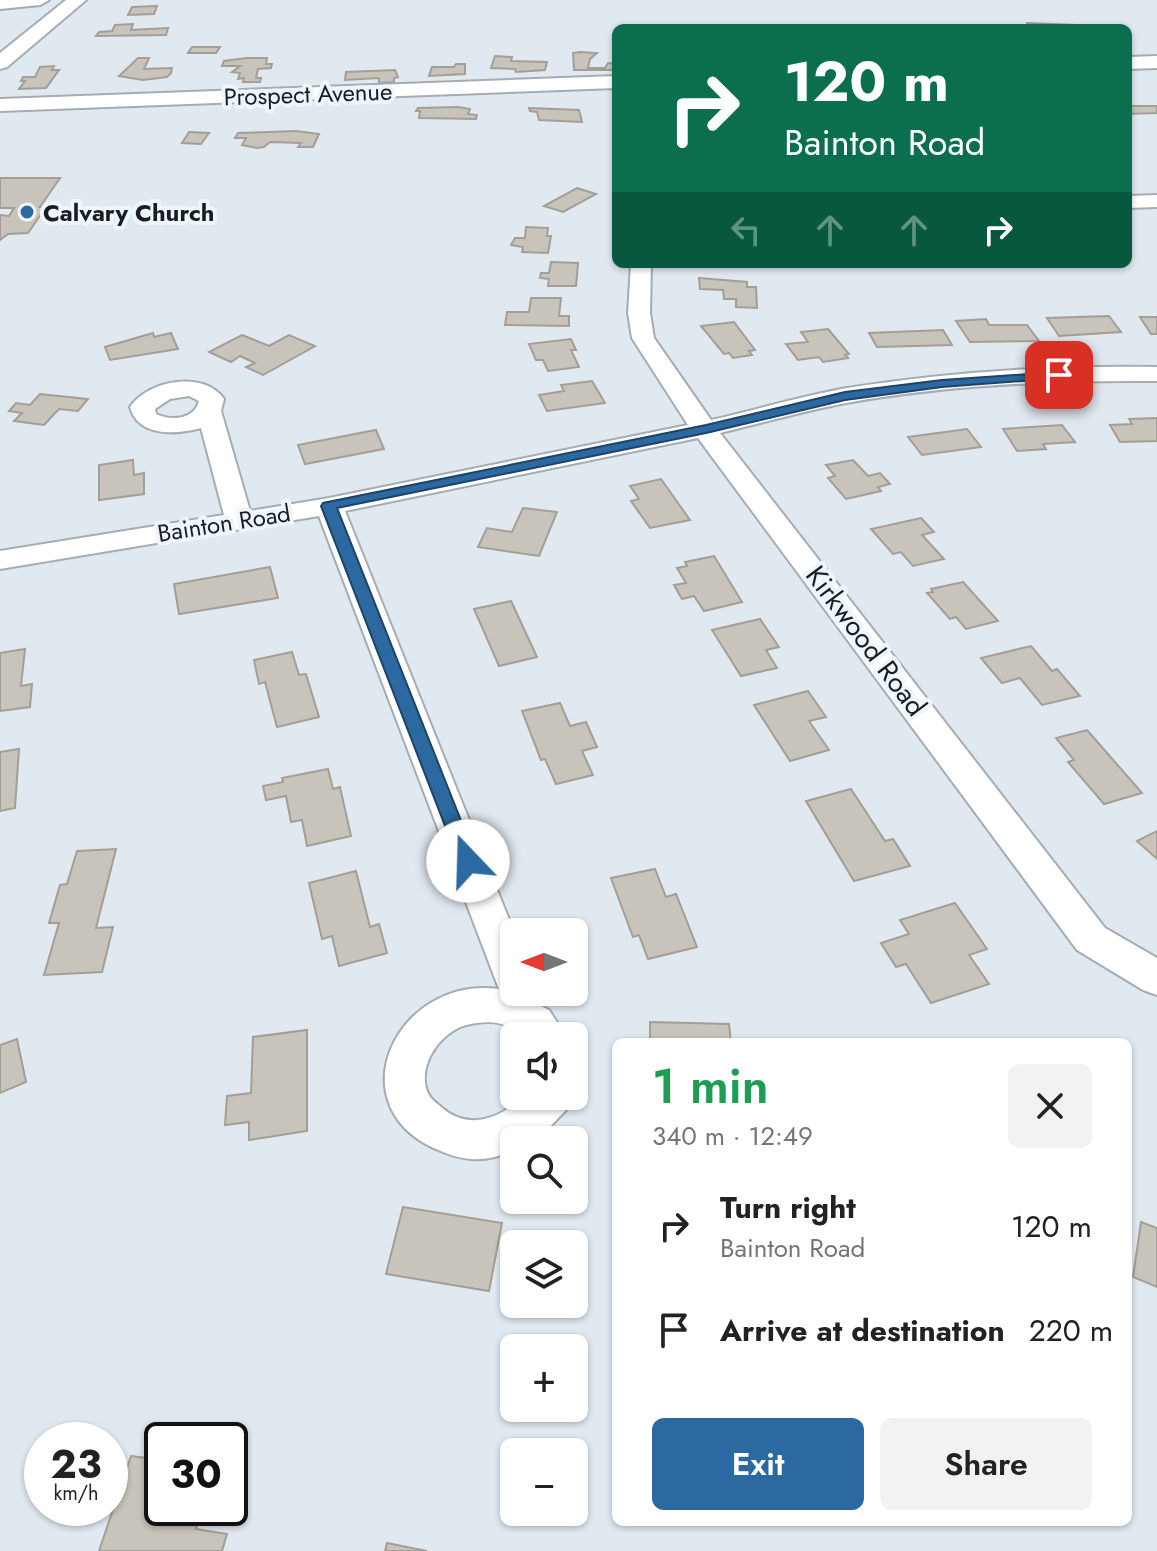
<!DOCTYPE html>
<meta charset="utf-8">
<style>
body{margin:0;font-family:Jost,sans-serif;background:#f2f2f2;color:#222;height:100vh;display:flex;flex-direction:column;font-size:30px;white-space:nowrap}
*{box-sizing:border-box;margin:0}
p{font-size:26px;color:#767676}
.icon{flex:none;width:44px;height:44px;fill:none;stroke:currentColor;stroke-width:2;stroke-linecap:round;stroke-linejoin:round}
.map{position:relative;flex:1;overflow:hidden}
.side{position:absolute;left:612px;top:1038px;width:520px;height:488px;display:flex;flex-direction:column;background:#fff;border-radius:12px;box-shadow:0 2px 6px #0004}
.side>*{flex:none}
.top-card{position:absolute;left:612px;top:24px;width:520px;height:244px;border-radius:12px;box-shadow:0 2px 6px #0004;background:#0b6e4f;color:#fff;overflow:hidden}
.needle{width:52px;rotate:270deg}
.fabs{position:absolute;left:500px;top:918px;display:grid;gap:16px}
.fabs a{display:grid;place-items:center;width:88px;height:88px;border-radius:12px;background:#fff;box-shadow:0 2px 6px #0004;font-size:40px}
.speed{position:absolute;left:24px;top:1422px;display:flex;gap:16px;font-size:40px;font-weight:700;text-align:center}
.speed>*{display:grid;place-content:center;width:104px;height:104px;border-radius:50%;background:#fff;box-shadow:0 2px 6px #0004;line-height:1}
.speed small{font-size:20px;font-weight:400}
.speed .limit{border:4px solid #111;border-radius:12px;background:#fff;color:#111}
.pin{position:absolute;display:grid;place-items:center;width:68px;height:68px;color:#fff;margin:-34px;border-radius:16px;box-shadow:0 4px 12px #0006}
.me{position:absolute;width:88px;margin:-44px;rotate:339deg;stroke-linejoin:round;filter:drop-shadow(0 0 6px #0008)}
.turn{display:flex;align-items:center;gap:28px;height:168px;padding:0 40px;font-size:36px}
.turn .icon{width:104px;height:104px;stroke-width:2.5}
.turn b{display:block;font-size:56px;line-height:68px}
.lanes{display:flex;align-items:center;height:76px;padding:0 40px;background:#0003;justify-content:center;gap:40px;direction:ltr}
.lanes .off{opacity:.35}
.round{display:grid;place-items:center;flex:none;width:84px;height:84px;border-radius:12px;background:#f2f2f2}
.head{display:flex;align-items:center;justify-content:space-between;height:136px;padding:0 40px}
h1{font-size:48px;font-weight:600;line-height:60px;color:#1e9e55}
.action{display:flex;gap:16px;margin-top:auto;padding:16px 40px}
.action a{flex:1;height:92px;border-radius:12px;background:#2c69a0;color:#fff;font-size:32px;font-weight:600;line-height:92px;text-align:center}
.action a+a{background:#f2f2f2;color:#222}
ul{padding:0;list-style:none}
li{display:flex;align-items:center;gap:24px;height:104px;padding:0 40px}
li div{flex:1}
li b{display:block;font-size:30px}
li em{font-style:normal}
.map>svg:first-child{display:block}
.building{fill:#c9c4bb;stroke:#a49e96;stroke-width:2}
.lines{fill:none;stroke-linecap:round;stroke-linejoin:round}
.minor-casing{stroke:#a5acb3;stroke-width:4}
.major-casing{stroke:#a5acb3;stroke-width:4}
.highway-casing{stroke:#a5acb3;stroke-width:4}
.minor{fill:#fff;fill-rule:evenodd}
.major{fill:#fff;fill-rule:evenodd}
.highway{fill:#fff;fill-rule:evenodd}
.route{fill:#2c69a0;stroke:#1d4468;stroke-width:2}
.poi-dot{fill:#2c69a0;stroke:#eef6fd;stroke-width:3}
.labels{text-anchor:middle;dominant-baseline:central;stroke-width:8;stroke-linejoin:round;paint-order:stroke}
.far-street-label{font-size:24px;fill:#1a1c1f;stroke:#eef6fd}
.far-poi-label{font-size:24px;font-weight:bold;fill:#1a1c1f;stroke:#eef6fd;text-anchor:start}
.street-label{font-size:28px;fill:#1a1c1f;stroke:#eef6fd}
</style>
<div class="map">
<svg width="1157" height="1551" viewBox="0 0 1157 1551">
<rect width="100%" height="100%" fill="#e0e8f0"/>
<!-- building -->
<g class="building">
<polygon points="157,6 154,14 128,15 132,7"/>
<polygon points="1027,23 1076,25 1086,28 1027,28"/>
<polygon points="133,24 131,30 168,28 166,35 96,36 99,32 112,31 115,25"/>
<polygon points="192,47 220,47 216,53 188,53"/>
<polygon points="580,52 597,53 590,59 588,68 605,68 608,63 616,64 616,70 574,70 573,53"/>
<polygon points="495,56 512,57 511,61 547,62 545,70 516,72 515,69 491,68"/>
<polygon points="138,58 149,58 144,69 172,68 171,73 167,77 143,80 119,76"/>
<polygon points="247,58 267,58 266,64 272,64 271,68 258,69 256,78 261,78 260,82 243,82 244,78 238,79 240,73 232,72 240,66 222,66 224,61"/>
<polygon points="456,64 465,64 465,74 429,76 432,67 454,67"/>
<polygon points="54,66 52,70 59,70 46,88 19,89 25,81 21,81 23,77 35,77 40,67"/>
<polygon points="395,70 398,77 394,78 394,82 379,83 379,78 345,80 346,72"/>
<polygon points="1128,106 1157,106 1157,113 1128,114"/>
<polygon points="458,107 470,109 468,114 477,115 476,119 419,118 420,111 416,111 418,108"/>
<polygon points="529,108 579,110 582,122 539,120 537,112 530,111"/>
<polygon points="296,131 319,134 313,147 298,147 301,143 270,142 264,147 257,148 242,145 246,138 235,138 238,133"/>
<polygon points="189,132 209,133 201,144 182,143"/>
<polygon points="0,178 60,178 40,207 46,207 28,233 8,234 0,240 0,215 9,216 14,208 0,208"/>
<polygon points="577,188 596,194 563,212 544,206"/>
<polygon points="526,227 548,228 547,236 551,236 548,253 522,252 523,247 511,245 515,238 525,238"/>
<polygon points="551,262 578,263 576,286 548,286 549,279 540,278 541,273 549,273"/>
<polygon points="699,278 747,282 747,287 756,287 757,308 736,307 736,299 724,299 723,290 700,289"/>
<polygon points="531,298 561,298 559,316 569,316 569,326 505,325 507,312 529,312"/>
<polygon points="1109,316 1121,332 1059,336 1047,318"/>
<polygon points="1140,317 1157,317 1157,334 1151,334"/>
<polygon points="986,319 989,325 1027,325 1039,341 970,342 956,321"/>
<polygon points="734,322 755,350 749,351 752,355 733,358 729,353 724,354 701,326"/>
<polygon points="828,329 849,354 845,355 848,358 823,362 819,357 798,360 786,344 808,342 801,332"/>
<polygon points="943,330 952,345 877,347 869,333"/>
<polygon points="153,333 154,337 171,333 178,349 110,360 105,347"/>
<polygon points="242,335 269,346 289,335 315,346 263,375 246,367 255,363 240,356 231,362 209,352"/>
<polygon points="571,339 576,350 571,350 579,367 548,371 543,360 536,360 529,344"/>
<polygon points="592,381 605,403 547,411 539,395 564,391 561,385"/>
<polygon points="40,394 88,399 78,411 59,409 44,425 14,421 22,413 9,411 16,403 30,405"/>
<polygon points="1157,418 1157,441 1120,442 1110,425 1132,424 1129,419"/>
<polygon points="1062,425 1075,442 1043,444 1046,449 1017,451 1003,429"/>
<polygon points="967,429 981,447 922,455 908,437"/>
<polygon points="376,430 384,449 305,464 298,445"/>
<polygon points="133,460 134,475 144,473 144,494 99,500 99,465"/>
<polygon points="853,460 868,476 880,473 890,484 878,487 881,491 846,499 828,478 835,476 826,465"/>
<polygon points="661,479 690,520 650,528 631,501 639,499 630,486"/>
<polygon points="523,508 557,512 539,556 478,547 487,528 512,532"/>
<polygon points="921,518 934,532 922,535 944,559 913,566 901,552 893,554 871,529"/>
<polygon points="714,556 742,602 704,611 694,596 682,599 674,585 686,583 677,568 687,566 685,562"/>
<polygon points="270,567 278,598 179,614 174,584"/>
<polygon points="963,582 998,621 966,629 956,617 950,619 927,593 933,592 931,589"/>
<polygon points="511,601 537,657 499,666 474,609"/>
<polygon points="760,619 779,647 766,650 777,668 741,676 712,630"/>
<polygon points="1031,646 1052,671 1057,669 1080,696 1042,705 1020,678 1002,683 981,658"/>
<polygon points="25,649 21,686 32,684 30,707 0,711 0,653"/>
<polygon points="292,652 299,675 306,674 319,717 277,727 265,682 259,684 254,660"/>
<polygon points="808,691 826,717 809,721 829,750 790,761 754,705"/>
<polygon points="560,703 570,726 586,722 597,747 582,751 593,775 556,784 545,759 541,760 522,711"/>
<polygon points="1087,730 1142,793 1104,804 1068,762 1074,760 1056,738"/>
<polygon points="19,749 15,808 0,811 0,752"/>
<polygon points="328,769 333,789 340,787 351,836 307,846 302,820 291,822 286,796 266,800 263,786 283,782 282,778"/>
<polygon points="851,789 885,841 893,839 910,866 854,881 806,801"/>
<polygon points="1157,831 1157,859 1137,841"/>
<polygon points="116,849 96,928 113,927 102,972 44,975 59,923 49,923 60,885 67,884 77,851"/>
<polygon points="655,869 666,897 676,894 697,947 648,959 639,935 633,937 611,878"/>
<polygon points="356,871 370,927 379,924 387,953 339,966 332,936 322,939 309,883"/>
<polygon points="955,903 987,949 969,955 989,984 931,1003 906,964 896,967 881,943 909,934 900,920"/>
<polygon points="650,1022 729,1024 731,1042 650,1042"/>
<polygon points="307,1030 307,1131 249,1140 249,1122 225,1125 227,1096 251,1093 253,1037"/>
<polygon points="17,1039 26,1082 0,1093 0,1045"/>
<polygon points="403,1207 502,1223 489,1291 386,1274"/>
<polygon points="1141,1222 1157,1228 1157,1287 1133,1277"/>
<polygon points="131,1456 162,1460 162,1508 201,1512 196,1529 227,1534 222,1551 99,1551"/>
<polygon points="387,1543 427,1551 385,1551"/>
</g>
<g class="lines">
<defs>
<g id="minor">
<polygon points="1157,195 1157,207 1128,208 1128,196"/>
<path d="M631 264H651L650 313 654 338 711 420C756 410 801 396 847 388 949 372 1054 365 1157 367V381C1054 380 947 385 846 403 804 411 762 423 720 433L1105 928 1157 958V995L1143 990 1077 950 698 438 345 511 514 932V992H527L519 995 549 1010 566 1036C554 1036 535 1040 523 1036 521 1035 515 1030 513 1029 501 1021 485 1021 471 1024 444 1028 419 1061 426 1088 428 1097 435 1102 441 1107 468 1131 501 1119 523 1096H572L566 1110 538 1139 514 1140V1150C489 1162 468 1162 443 1152 332 1110 396 975 499 989L319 516 0 569V551L224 515 201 428C176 435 138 437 130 407 148 380 204 370 224 399L221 411 250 511 329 498 688 425 632 338 628 313ZM189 396 199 401C194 420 172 421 156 414L155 409 170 399Z"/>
</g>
<g id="major">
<polygon points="0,0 49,0 40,5 0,9"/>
<polygon points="1157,56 1157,68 1128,69 1128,57"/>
<polygon points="616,76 616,88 0,111 0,99"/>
</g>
<polygon id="highway" points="66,0 86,0 7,67 0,69 0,53"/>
</defs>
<!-- minor casing -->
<use href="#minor" class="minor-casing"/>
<!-- major casing -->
<use href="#major" class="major-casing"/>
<!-- highway casing -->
<use href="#highway" class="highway-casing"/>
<!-- minor -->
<use href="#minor" class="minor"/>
<!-- major -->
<use href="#major" class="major"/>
<!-- highway -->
<use href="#highway" class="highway"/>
</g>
<!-- route -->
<polygon class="route" points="1059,372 1065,375 1063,378 942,387 845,400 706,433 337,508 477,861 474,867 461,867 321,506 323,503 706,425 845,392 942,380"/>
<!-- markers -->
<circle class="poi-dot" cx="27" cy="212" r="8"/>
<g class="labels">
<!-- far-street labels -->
<g class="far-street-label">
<text transform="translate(308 94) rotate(-2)">Prospect Avenue</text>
<text transform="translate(224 523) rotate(-9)">Bainton Road</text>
</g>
<!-- far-poi labels -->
<g class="far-poi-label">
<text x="43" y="212">Calvary Church</text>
</g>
<!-- street labels -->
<g class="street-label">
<text transform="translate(866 641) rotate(53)">Kirkwood Road</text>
</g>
</g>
</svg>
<div class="fabs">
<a><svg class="needle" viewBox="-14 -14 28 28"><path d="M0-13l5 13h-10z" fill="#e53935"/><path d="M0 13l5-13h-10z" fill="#767676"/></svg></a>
<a><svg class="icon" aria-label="sound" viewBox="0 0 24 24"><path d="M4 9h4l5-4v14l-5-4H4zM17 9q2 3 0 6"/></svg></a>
<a><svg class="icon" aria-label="search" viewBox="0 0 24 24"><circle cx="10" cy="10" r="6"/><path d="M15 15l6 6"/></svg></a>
<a><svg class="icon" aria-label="layers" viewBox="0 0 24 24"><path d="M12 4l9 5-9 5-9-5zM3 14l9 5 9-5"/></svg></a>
<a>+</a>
<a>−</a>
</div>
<div class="speed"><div>23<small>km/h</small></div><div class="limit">30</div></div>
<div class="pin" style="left:1059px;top:375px;background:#d93025"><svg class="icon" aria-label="arrive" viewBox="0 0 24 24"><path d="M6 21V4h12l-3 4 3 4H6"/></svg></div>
<svg class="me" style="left:468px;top:861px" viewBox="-20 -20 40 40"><circle r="19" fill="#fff"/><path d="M0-13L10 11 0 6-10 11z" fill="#2c69a0"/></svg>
<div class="top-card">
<div class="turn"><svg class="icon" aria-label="right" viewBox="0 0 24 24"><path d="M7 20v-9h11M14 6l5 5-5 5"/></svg><div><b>120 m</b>Bainton Road</div></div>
<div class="lanes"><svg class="icon off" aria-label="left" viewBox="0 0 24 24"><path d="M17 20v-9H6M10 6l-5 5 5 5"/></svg><svg class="icon off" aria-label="ahead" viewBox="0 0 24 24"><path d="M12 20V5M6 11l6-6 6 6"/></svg><svg class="icon off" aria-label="ahead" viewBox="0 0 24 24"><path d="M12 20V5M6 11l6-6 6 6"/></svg><svg class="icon" aria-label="right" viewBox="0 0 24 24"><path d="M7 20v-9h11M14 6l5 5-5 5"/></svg></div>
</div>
<section class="side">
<div class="head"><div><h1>1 min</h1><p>340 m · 12:49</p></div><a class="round"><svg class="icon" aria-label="close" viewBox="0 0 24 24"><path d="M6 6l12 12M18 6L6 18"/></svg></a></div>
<ul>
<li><svg class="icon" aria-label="right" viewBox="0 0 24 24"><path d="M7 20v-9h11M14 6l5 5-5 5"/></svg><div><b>Turn right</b><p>Bainton Road</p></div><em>120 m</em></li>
<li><svg class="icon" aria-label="arrive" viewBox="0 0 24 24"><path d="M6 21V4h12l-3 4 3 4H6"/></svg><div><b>Arrive at destination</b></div><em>220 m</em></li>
</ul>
<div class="action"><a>Exit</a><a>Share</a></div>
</section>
</div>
